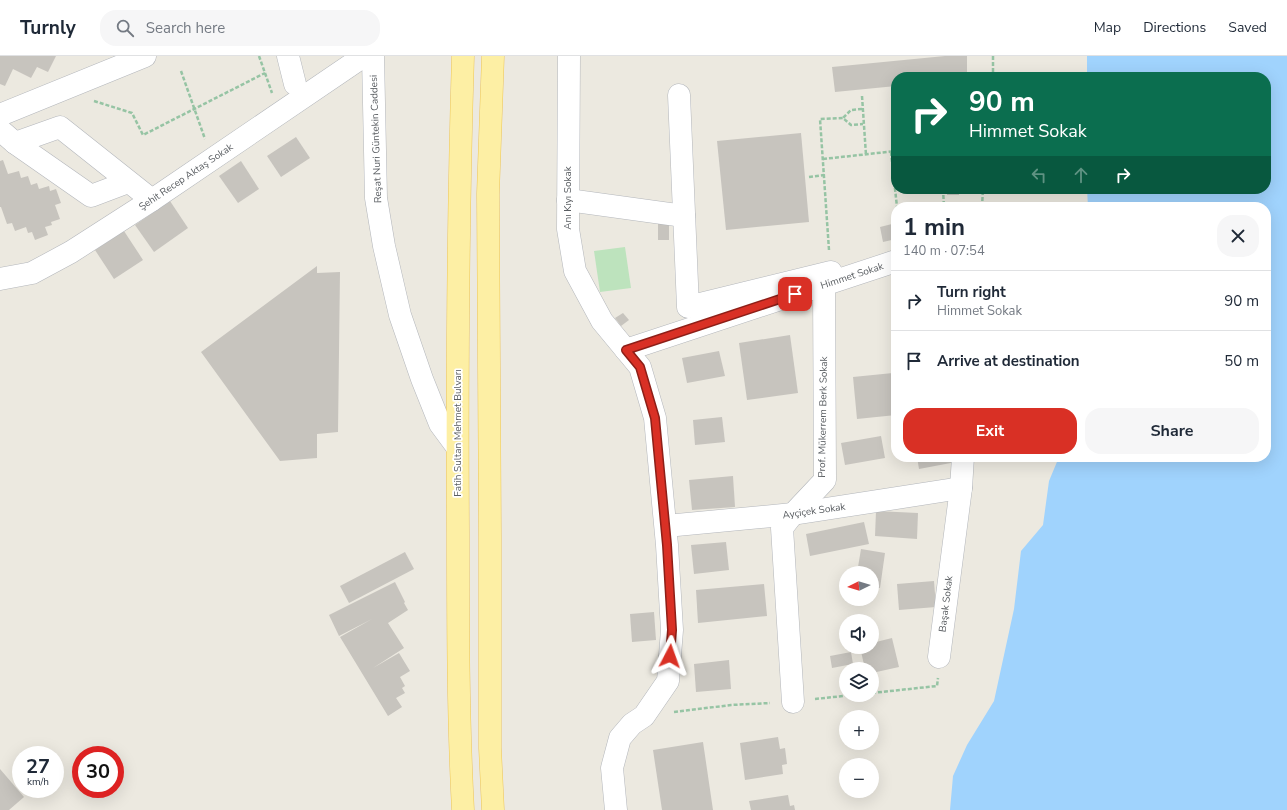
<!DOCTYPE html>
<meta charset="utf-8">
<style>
body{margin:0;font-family:"Nunito Sans",sans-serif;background:#f6f6f7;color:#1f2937;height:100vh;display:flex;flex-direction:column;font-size:15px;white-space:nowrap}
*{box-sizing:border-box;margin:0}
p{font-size:13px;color:#747a83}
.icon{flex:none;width:22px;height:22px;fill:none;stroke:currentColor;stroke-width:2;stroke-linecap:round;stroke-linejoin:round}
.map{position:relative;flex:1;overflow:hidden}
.sheet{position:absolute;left:891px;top:146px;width:380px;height:260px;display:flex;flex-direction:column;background:#fff;border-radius:16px;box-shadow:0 4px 16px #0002}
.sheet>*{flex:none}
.hud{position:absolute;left:891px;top:16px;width:380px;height:122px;border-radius:16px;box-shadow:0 4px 16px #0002;background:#0b6e4f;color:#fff;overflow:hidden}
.needle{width:26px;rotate:265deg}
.controls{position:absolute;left:839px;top:510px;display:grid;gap:8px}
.controls a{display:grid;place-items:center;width:40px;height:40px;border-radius:50%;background:#fff;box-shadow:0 4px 16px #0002;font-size:20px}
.speed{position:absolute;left:12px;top:690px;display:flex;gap:8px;font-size:20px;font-weight:700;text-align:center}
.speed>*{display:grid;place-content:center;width:52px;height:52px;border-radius:50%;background:#fff;box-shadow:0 4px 16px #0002;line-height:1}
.speed small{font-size:10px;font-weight:400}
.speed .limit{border:6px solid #d22;background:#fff;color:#111}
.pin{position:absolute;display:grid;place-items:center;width:34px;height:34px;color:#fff;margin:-17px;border-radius:8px;box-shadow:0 2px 6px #0006}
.me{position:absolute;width:44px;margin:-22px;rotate:4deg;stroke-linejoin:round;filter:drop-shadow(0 0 3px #0008)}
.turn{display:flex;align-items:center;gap:14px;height:84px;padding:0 12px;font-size:18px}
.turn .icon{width:52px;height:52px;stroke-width:2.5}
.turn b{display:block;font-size:28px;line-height:34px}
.lanes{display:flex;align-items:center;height:38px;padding:0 12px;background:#0003;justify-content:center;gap:20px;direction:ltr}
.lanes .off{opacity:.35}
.round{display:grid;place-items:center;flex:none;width:42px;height:42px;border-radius:16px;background:#f6f6f7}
.overview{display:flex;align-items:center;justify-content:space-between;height:68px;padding:0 12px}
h1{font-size:24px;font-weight:700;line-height:30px}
.primary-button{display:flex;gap:8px;margin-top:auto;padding:8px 12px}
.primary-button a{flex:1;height:46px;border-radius:16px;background:#d93025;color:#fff;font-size:16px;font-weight:700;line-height:46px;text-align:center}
.primary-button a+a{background:#f6f6f7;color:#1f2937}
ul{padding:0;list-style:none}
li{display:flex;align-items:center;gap:12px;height:60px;padding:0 12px;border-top:1px solid #e0e1e3}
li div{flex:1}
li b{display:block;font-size:15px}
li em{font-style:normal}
header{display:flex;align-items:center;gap:24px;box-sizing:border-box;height:56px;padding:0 20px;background:#fff;border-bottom:1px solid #e0e1e3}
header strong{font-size:19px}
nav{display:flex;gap:22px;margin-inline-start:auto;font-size:14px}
.search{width:280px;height:36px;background:#f6f6f7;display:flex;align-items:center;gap:10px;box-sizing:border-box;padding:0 14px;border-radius:16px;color:#747a83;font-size:15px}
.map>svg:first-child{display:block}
.green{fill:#bde3bd}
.water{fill:#a0d3fd}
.building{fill:#c7c4be}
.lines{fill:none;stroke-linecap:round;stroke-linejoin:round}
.minor-casing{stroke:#b3b6bb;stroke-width:23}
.major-casing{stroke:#edc558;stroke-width:23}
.path{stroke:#96c4a4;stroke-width:2.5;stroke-dasharray:4 2;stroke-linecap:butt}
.minor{stroke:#fff;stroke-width:22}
.major{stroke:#fdefa4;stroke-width:22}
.route-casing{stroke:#8d1f18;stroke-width:10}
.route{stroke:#d93025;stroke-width:7}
.labels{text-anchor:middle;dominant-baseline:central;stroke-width:3.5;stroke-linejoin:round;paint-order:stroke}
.street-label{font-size:10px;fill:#595d61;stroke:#fff}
</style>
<header>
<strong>Turnly</strong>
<div class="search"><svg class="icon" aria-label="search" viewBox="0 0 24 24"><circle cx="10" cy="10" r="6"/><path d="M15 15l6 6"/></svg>Search here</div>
<nav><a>Map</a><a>Directions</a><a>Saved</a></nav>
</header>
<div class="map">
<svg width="1287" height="754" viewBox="0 0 1287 754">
<rect width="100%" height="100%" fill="#ece9e0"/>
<!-- green -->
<polygon class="green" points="625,191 631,232 600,236 594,195"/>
<!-- water -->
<polygon class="water" points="1087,0 1287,0 1287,754 950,754 953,720 967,689 994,645 1014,553 1021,495 1043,469 1049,425 1059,401 1266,401 1266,151 1088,151 1087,133 1266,133 1266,21 1087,21"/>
<!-- building -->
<g class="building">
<polygon points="0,0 56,0 48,16 37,11 31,22 13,13 5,30 0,28"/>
<polygon points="945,0 967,0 967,21 896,21 896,30 835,36 832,11"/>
<polygon points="801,77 809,166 726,174 717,85"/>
<polygon points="296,81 310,102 281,121 267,100"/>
<polygon points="3,104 8,118 19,115 21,122 28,120 31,129 37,127 39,133 49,130 50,135 56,133 61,147 55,149 60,163 51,166 52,169 45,171 48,179 35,184 32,176 28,177 26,171 15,175 12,167 7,168 1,151 0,151 0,105"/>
<polygon points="241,105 259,133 238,147 219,120"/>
<rect x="947" y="133" width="12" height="6"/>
<polygon points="170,145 188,172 154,196 135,169"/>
<polygon points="658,167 669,168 669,184 658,184"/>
<polygon points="896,167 896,183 883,186 880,171"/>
<polygon points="124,175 143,204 114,223 95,194"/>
<polygon points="317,210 317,217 340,216 338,376 317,378 317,402 280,405 201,296"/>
<polygon points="623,257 629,264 621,270 615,262"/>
<polygon points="790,279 798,337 747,344 739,287"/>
<polygon points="719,295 725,320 687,327 682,302"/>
<polygon points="893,317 896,359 857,363 853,321"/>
<polygon points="722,361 725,386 695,389 693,364"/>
<polygon points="881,380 885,402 845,409 841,387"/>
<polygon points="917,401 956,401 956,406 919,413"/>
<polygon points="733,420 735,451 692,454 689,424"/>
<polygon points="876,455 918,457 917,483 875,480"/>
<polygon points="864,466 869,488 810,500 806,478"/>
<polygon points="726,486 729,514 694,518 691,489"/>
<polygon points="861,493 885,497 880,532 872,531 872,517 857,517"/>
<polygon points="405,496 414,513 349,547 340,530"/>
<polygon points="934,525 936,551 899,554 897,528"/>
<polygon points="395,526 405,546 404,547 408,554 388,567 404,592 373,612 399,597 410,615 400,621 405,630 402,632 405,637 396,642 402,651 388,660 340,581 372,563 339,580 329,559"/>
<polygon points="764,528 767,560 698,567 696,534"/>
<polygon points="654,556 656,584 632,586 630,558"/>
<polygon points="892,582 899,611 872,617 872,613 865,613 860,591 872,591 872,587"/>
<polygon points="851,596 853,608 832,612 830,600"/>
<polygon points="729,604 731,633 696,636 694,608"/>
<polygon points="778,681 780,693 785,692 787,708 782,709 783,718 745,724 740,687"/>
<polygon points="703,686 713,754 662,754 653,694"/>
<polygon points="0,713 24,741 9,754 0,754"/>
<polygon points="788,739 790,750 794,749 795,754 751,754 749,745"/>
</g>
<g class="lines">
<defs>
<g id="minor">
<polyline points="288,0 295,28"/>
<polyline points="373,0 376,142 384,190 400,259 422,323 440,368 457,391"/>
<polyline points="569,0 568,173 575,215 602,265 640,311 655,362 667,489 672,574 668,625 644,660 632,668 620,682 612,712 616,754"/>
<polyline points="679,39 688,251 831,216"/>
<polyline points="0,59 145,0"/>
<polyline points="0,74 15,87"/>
<polyline points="128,126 91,140 15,87 60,71 152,144"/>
<polyline points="568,144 684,160"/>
<polyline points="0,223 32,217 71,196 152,144 364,0"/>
<polyline points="626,294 896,205"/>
<polyline points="666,470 793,458 961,432"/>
<polyline points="939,601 961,432 963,401"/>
<polyline points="793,646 782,472 793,458 825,424 824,229"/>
</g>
<g id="major">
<path d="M463 754C458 662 458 570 458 477 457 318 458 159 463 0"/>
<polyline points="493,754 490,692 490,480 488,138 493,0"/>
</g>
</defs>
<!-- minor casing -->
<use href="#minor" class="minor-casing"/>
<!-- major casing -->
<use href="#major" class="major-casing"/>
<!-- path -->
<g class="path">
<polyline points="259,0 272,37"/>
<polyline points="993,0 993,21"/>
<polyline points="181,15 205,83"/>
<polyline points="862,40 866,99"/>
<polyline points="94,45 132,57 143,79 265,17"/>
<polyline points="862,53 851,54 843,62 851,69 863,68"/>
<polyline points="891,96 897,151"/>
<polyline points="823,103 896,95"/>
<polyline points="809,121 824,119"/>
<polyline points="943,133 944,151"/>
<polyline points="982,151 983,133"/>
<polyline points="829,194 820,63 843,62"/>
<polyline points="872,637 937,630 938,622"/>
<polyline points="815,643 853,639"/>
<polyline points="674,656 731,649 770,647"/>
</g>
<!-- minor -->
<use href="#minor" class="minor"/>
<!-- major -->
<use href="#major" class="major"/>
</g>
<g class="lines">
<defs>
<polyline id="route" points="670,600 672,574 667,489 655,362 640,311 626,294 795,238"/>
</defs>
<!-- route casing -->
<use href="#route" class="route-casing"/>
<!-- route -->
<use href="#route" class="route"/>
</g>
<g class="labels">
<!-- street labels -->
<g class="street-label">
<text transform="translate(376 83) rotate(-92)">Reşat Nuri Güntekin Caddesi</text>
<text transform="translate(186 121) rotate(-34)">Şehit Recep Aktaş Sokak</text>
<text transform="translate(568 142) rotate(-90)">Anı Kıyı Sokak</text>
<text transform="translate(852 220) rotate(-18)">Himmet Sokak</text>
<text transform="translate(823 361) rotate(-89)">Prof. Mükerrem Berk Sokak</text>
<text transform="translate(458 377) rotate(-90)">Fatih Sultan Mehmet Bulvarı</text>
<text transform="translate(814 455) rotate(-8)">Ayçiçek Sokak</text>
<text transform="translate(946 548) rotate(-83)">Başak Sokak</text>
</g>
</g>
</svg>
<div class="controls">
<a><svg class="needle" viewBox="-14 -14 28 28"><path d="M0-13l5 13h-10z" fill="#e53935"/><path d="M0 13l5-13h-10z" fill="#747a83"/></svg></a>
<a><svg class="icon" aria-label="sound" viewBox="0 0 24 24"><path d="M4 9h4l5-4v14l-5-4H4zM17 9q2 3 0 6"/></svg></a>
<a><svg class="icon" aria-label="layers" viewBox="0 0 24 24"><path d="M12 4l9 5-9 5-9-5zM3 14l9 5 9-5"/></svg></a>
<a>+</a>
<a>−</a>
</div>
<div class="speed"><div>27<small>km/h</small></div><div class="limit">30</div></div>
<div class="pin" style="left:795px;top:238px;background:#d93025"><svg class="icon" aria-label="arrive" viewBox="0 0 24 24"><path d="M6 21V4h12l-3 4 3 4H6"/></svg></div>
<svg class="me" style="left:670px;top:600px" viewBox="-20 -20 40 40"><path d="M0-17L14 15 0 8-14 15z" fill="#d93025" stroke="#fff" stroke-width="4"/></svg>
<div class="hud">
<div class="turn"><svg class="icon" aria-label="right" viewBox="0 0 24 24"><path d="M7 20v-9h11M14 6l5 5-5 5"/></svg><div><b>90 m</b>Himmet Sokak</div></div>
<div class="lanes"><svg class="icon off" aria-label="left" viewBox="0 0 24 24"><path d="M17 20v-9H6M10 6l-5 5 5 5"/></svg><svg class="icon off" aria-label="ahead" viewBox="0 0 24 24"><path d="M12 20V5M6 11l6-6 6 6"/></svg><svg class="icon" aria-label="right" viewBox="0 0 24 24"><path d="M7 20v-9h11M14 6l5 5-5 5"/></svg></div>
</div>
<section class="sheet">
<div class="overview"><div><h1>1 min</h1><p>140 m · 07:54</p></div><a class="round"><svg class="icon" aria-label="close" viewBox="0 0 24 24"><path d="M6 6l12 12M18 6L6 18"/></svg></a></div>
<ul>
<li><svg class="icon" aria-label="right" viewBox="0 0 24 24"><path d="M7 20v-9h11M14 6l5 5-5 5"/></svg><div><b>Turn right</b><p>Himmet Sokak</p></div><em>90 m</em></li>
<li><svg class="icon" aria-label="arrive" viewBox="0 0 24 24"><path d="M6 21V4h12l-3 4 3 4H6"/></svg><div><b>Arrive at destination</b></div><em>50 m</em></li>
</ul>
<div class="primary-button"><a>Exit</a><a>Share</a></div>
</section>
</div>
